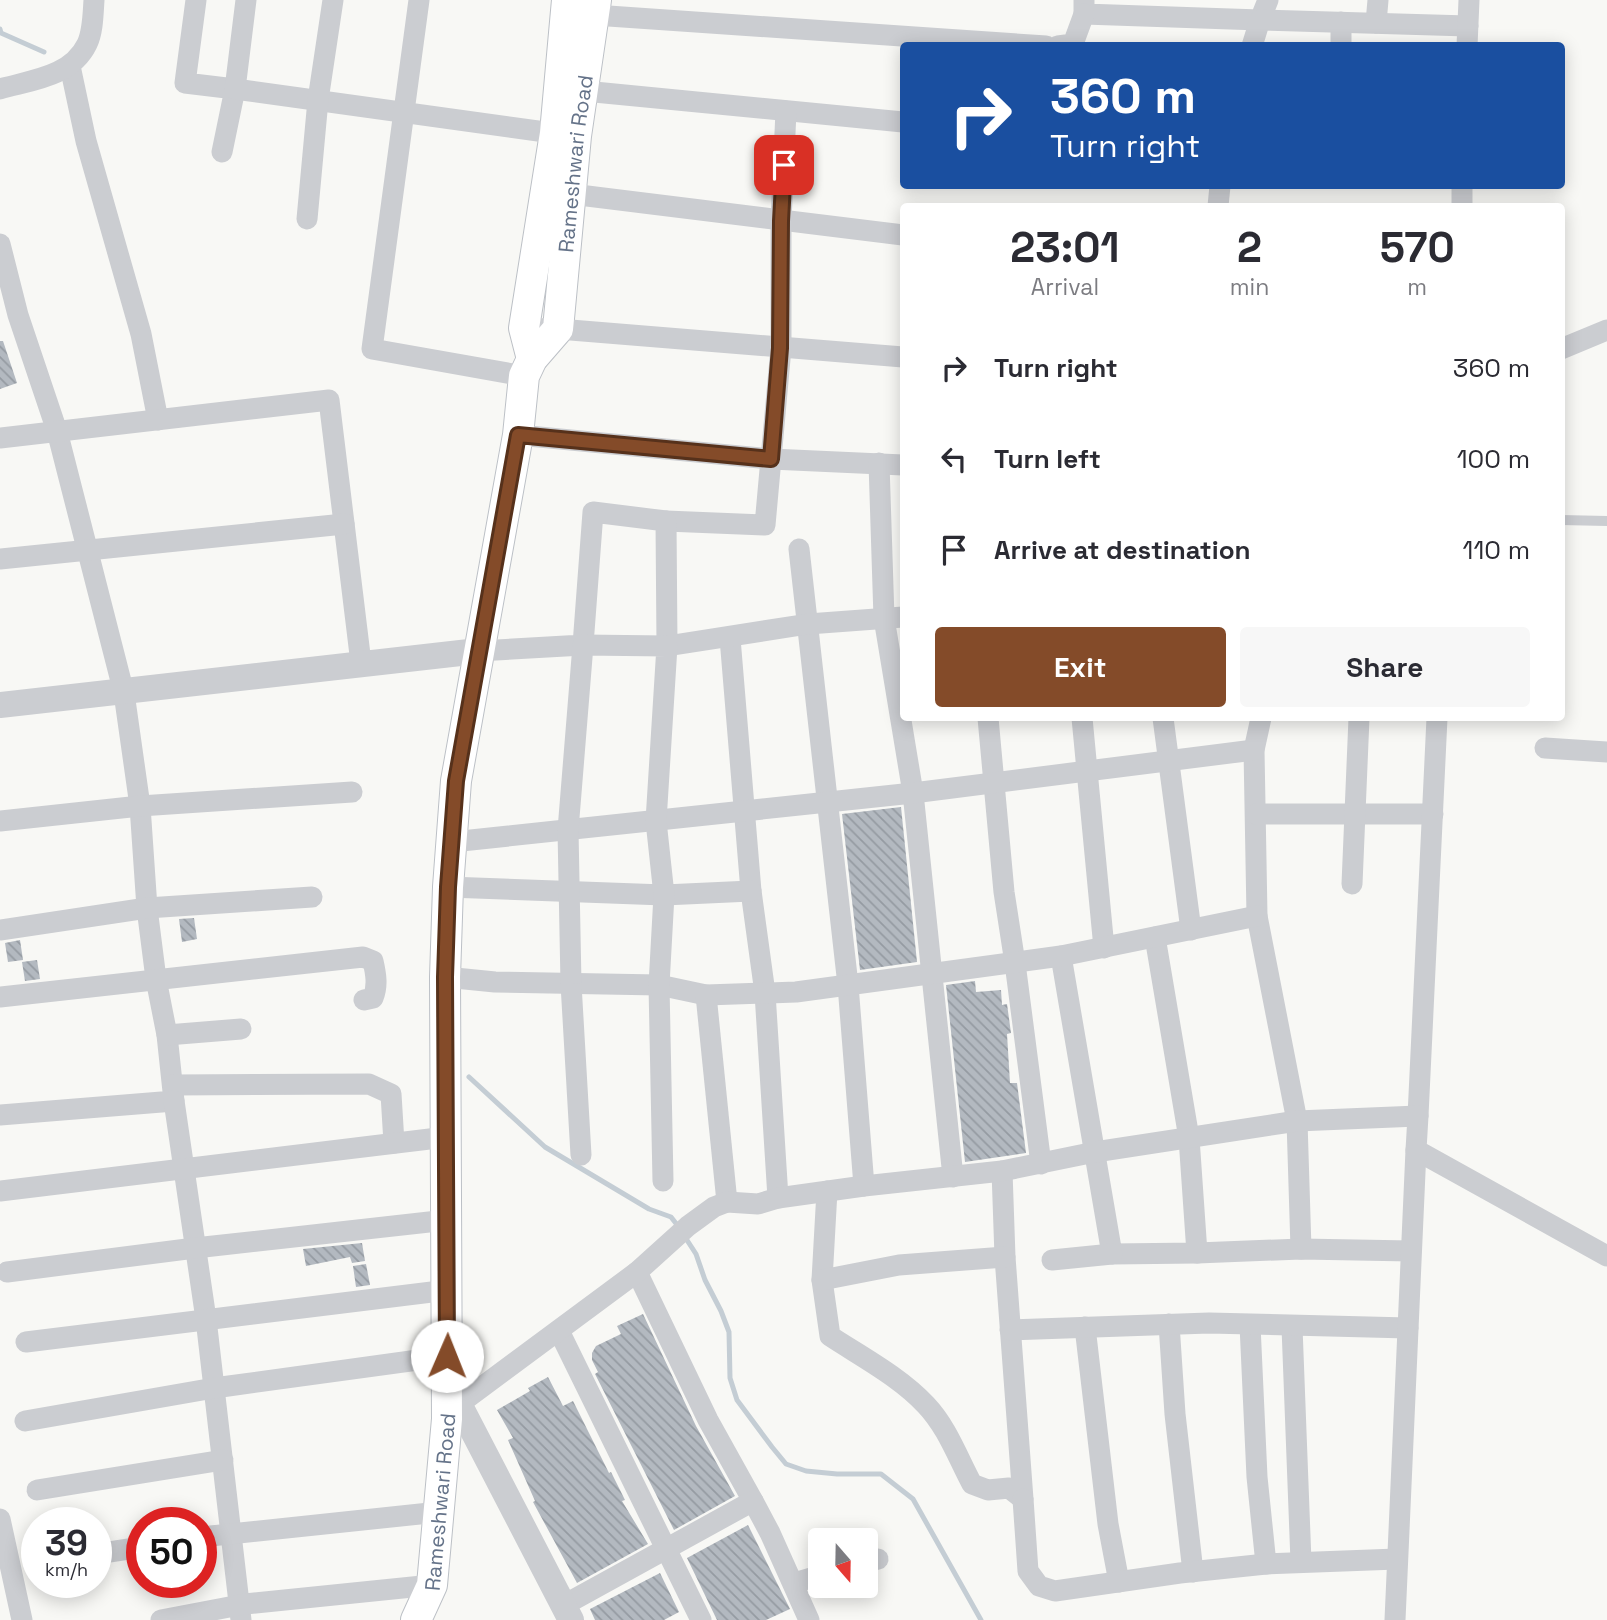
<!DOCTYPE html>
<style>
body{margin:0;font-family:"Space Grotesk",sans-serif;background:#f7f7f7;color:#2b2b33;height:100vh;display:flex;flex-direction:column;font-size:26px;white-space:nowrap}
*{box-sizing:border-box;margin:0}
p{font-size:23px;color:#7c7c81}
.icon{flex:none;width:38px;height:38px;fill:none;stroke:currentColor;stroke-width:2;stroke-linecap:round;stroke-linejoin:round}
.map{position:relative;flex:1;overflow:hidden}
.panel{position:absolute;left:900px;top:203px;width:665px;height:518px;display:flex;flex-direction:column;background:#fff;border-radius:7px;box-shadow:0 4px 18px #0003}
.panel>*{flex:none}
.top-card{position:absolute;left:900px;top:42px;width:665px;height:147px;border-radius:7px;box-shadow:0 4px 18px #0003;background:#1a4fa0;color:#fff;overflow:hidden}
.needle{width:46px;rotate:160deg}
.controls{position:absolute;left:808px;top:1528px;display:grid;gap:14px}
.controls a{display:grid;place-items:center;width:70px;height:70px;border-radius:7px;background:#fff;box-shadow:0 4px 18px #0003;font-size:35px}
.speed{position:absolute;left:21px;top:1507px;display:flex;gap:14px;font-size:35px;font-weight:700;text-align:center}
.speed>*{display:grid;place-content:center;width:91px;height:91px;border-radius:50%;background:#fff;box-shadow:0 4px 18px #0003;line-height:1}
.speed small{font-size:18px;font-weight:400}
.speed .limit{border:10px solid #d22;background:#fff;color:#111}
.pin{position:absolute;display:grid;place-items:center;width:60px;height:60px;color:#fff;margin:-30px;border-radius:14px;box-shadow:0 4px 10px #0006}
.me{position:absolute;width:77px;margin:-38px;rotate:1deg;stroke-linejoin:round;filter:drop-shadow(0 0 5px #0008)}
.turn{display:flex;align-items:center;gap:24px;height:147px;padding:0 35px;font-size:32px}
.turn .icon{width:91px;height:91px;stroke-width:2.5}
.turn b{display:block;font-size:49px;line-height:60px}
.eta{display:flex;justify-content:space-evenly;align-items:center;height:119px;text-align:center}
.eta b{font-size:42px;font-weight:800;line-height:49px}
.action{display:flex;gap:14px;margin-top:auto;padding:14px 35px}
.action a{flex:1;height:80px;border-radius:7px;background:#844b29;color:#fff;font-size:28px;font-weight:800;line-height:80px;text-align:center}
.action a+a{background:#f7f7f7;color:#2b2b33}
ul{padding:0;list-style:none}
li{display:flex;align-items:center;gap:21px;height:91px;padding:0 35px}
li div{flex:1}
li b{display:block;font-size:26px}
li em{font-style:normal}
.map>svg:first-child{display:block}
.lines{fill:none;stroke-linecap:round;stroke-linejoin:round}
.stream{stroke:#c4cdd4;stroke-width:5}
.building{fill:url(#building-back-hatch)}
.secondary-casing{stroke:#bcc0c6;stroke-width:32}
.service{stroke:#cbcdd1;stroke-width:10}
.minor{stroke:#cbcdd1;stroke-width:21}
.tertiary{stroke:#cbcdd1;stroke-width:26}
.secondary{stroke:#fff;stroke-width:30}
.route-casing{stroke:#56311b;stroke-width:18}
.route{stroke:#844b29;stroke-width:12}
.labels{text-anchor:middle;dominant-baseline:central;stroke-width:7;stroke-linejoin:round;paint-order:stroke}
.street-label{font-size:21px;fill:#657389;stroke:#fff}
</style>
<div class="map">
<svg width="1607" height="1620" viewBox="0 0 1607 1620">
<defs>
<pattern id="building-back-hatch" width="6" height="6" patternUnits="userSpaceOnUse" patternTransform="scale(1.75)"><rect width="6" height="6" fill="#b3b9c0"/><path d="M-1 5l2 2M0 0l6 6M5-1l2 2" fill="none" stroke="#959ba2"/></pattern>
</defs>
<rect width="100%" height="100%" fill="#f8f8f5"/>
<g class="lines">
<!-- stream -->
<g class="stream">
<polyline points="0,29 1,33 44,52"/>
<polyline points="469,1077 545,1147 649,1209 671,1217 678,1226"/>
<polyline points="685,1237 696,1254 705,1280 721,1311 729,1332 730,1378 737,1400 772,1447 786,1464 806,1471 837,1474 881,1474 913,1499 981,1620"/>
</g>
</g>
<!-- building -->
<g class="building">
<polygon points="0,341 3,341 17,383 0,389"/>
<polygon points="901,807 917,962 860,970 842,814"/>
<polygon points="194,918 197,939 182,942 179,919"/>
<polygon points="20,940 23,960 8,962 5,943"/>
<polygon points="37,960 40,979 25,981 22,962"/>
<polygon points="975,981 976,992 1001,990 1002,1005 1007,1004 1011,1033 1007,1034 1010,1083 1017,1083 1026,1153 965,1162 946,985"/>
<polygon points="362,1243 365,1261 352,1263 350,1257 306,1266 303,1249"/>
<polygon points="366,1264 370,1285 356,1287 353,1266"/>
<polygon points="643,1314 696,1426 735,1496 674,1530 595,1374 598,1372 592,1360 592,1353 596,1346 621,1334 617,1326"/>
<polygon points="548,1377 563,1406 573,1401 609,1473 611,1472 625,1500 622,1501 648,1544 577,1583 533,1502 535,1501 508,1440 513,1438 497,1410 530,1391 528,1388"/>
<polygon points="748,1525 790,1609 766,1620 717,1620 687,1558"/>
<polygon points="660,1573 679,1612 664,1620 595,1620 590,1609"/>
</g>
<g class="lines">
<defs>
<g id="secondary">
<polyline points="532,359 524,328 555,133 567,0"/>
<path id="s1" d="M416 1620 432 1585 447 1419 445 977 448 887 456 781 518 435 524 376 532 359 558 329 576 136 596 0"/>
</g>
</defs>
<!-- secondary casing -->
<use href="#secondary" class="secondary-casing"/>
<!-- service -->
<polyline class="service" points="1561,520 1607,521"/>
<!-- minor -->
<g class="minor">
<polyline points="196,0 185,83 235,89 222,152"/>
<polyline points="246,0 235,89 567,135"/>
<polyline points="419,0 372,349 524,376"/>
<polyline points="1084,0 1084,14 1260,20 1268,0"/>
<polyline points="594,15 1046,46"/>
<polyline points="1376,23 1378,0"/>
<polyline points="1058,46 1073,44 1084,14"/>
<polyline points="1252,46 1260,20 1468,26"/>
<polyline points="1341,46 1341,22"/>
<polyline points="1467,46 1469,0"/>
<polyline points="70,66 86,141 141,334 158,420"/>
<path d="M0 89C31 80 71 77 87 44 93 32 93 14 94 0"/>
<polyline points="584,91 903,122"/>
<polyline points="571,194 903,235"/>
<polyline points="1218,206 1220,186"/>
<polyline points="1462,206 1462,186"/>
<polyline points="307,219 318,100 333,0"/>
<polyline points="0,244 18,315 57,431 124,693 140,806 147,908 156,979 167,1035 174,1101 0,1115"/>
<polyline points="546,328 903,357"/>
<polyline points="1561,349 1607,330"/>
<polyline points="518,435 771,459 903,465"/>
<polyline points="0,438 329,400 361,663"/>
<polyline points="879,463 884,618 913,793 953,1177"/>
<polyline points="666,521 765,525 781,348 781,221 786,111"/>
<polyline points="799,549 848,985 864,1186"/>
<polyline points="0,559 344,524"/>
<polyline points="730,638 751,891 765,993 778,1198"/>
<polyline points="478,651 583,645 593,512 666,521 667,646 808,624 903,617"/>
<polyline points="988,718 1004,892 1015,963 1041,1164"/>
<polyline points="1082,718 1104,948"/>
<polyline points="1163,718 1191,930"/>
<polyline points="1261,718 1254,750 1257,916 1297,1121 1301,1249"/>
<polyline points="1545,748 1607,752"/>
<polyline points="1256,814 1433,814"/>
<polyline points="0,821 140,806 352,792"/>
<polyline points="452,842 913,793 1254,750"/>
<polyline points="1352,884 1359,718"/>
<polyline points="448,887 664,895 751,891"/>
<polyline points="0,930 147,908 312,897"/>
<polyline points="1155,937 1189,1138 1197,1253"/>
<polyline points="1061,956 1112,1254 1197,1253 1301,1249 1411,1251"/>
<polyline points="445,977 495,982 659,985 706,995 796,992 1061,956 1257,916"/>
<polyline points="706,995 727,1202"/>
<path d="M0 997 363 957 373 961C376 974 378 986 373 998L364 1000"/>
<polyline points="167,1035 241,1029"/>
<polyline points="173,1085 369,1084 391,1094 394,1143"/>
<polyline points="174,1101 206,1319 241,1620"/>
<polyline points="1418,1116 1437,718"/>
<polyline points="581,1155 571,984 568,830 583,645 667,646 656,821 664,895 659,985 663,1181"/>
<polyline points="0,1191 446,1137"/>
<path d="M827 1191 822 1280 830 1336C862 1357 900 1377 926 1405 947 1427 958 1458 972 1484L988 1490 1009 1488 1023 1499 1005 1257 1002 1171"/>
<polyline points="1052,1260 1112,1254"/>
<polyline points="7,1272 195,1248 447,1220"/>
<polyline points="637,1272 708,1420 753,1501"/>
<polyline points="822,1280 899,1265 1005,1257"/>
<polyline points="1169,1324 1175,1414 1193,1572"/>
<polyline points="1250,1325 1257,1477 1266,1564"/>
<polyline points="1085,1327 1108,1524 1119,1582"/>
<polyline points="1292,1327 1301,1562"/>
<polyline points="1010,1330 1209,1323 1408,1328"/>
<polyline points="559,1331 701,1620"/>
<polyline points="26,1342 448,1290"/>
<polyline points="459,1404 637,1272 688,1226 714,1207 727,1202 758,1204 778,1198 864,1186 1002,1171 1095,1152 1297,1121 1418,1116 1416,1150 1607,1256"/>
<polyline points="25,1421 214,1388 447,1356"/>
<polyline points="37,1490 223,1460"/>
<polyline points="1023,1499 1028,1571 1039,1586 1055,1591 1180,1573 1266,1564 1397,1559"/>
<polyline points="0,1519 22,1620"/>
<polyline points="201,1537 439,1512"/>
<polyline points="96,1554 142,1547"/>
<polyline points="866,1562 878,1559"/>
<polyline points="794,1583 821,1575"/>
<polyline points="564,1605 753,1501 770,1533 809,1620"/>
<polyline points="161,1620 245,1604 432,1585"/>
<polyline points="1395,1620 1416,1150"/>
</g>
<!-- tertiary -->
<g class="tertiary">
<polyline points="0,705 478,651"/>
<polyline points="447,1394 459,1404 571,1620"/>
</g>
<!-- secondary -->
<use href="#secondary" class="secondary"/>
</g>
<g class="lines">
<defs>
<polyline id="route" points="447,1356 445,977 448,887 456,781 518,435 771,459 780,348 781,221 784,165"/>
</defs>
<!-- route casing -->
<use href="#route" class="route-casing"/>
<!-- route -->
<use href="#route" class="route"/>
</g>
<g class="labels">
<!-- street labels -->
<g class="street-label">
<text stroke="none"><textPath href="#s1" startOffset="1479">Rameshwari Road</textPath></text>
<text stroke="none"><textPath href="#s1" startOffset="122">Rameshwari Road</textPath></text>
</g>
</g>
</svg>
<div class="controls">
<a><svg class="needle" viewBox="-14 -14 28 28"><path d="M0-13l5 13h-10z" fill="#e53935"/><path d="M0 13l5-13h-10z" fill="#7c7c81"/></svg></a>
</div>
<div class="speed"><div>39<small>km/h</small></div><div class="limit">50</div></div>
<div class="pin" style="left:784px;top:165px;background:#d93025"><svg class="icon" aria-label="arrive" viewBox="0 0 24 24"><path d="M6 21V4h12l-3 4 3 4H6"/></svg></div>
<svg class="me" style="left:447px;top:1356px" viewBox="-20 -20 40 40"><circle r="19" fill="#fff"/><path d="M0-13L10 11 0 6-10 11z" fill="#844b29"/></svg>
<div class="top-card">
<div class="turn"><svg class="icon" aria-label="right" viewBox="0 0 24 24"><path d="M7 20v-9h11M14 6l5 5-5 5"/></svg><div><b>360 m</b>Turn right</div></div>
</div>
<section class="panel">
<div class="eta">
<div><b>23:01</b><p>Arrival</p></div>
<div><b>2</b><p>min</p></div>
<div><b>570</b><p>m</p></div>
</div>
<ul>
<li><svg class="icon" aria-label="right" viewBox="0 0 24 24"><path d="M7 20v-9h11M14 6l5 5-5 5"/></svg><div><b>Turn right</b></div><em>360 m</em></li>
<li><svg class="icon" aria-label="left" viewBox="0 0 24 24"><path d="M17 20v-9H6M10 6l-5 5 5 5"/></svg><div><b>Turn left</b></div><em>100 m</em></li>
<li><svg class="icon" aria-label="arrive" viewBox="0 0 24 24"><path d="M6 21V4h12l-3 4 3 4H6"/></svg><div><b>Arrive at destination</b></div><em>110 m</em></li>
</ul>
<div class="action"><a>Exit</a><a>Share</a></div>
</section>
</div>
